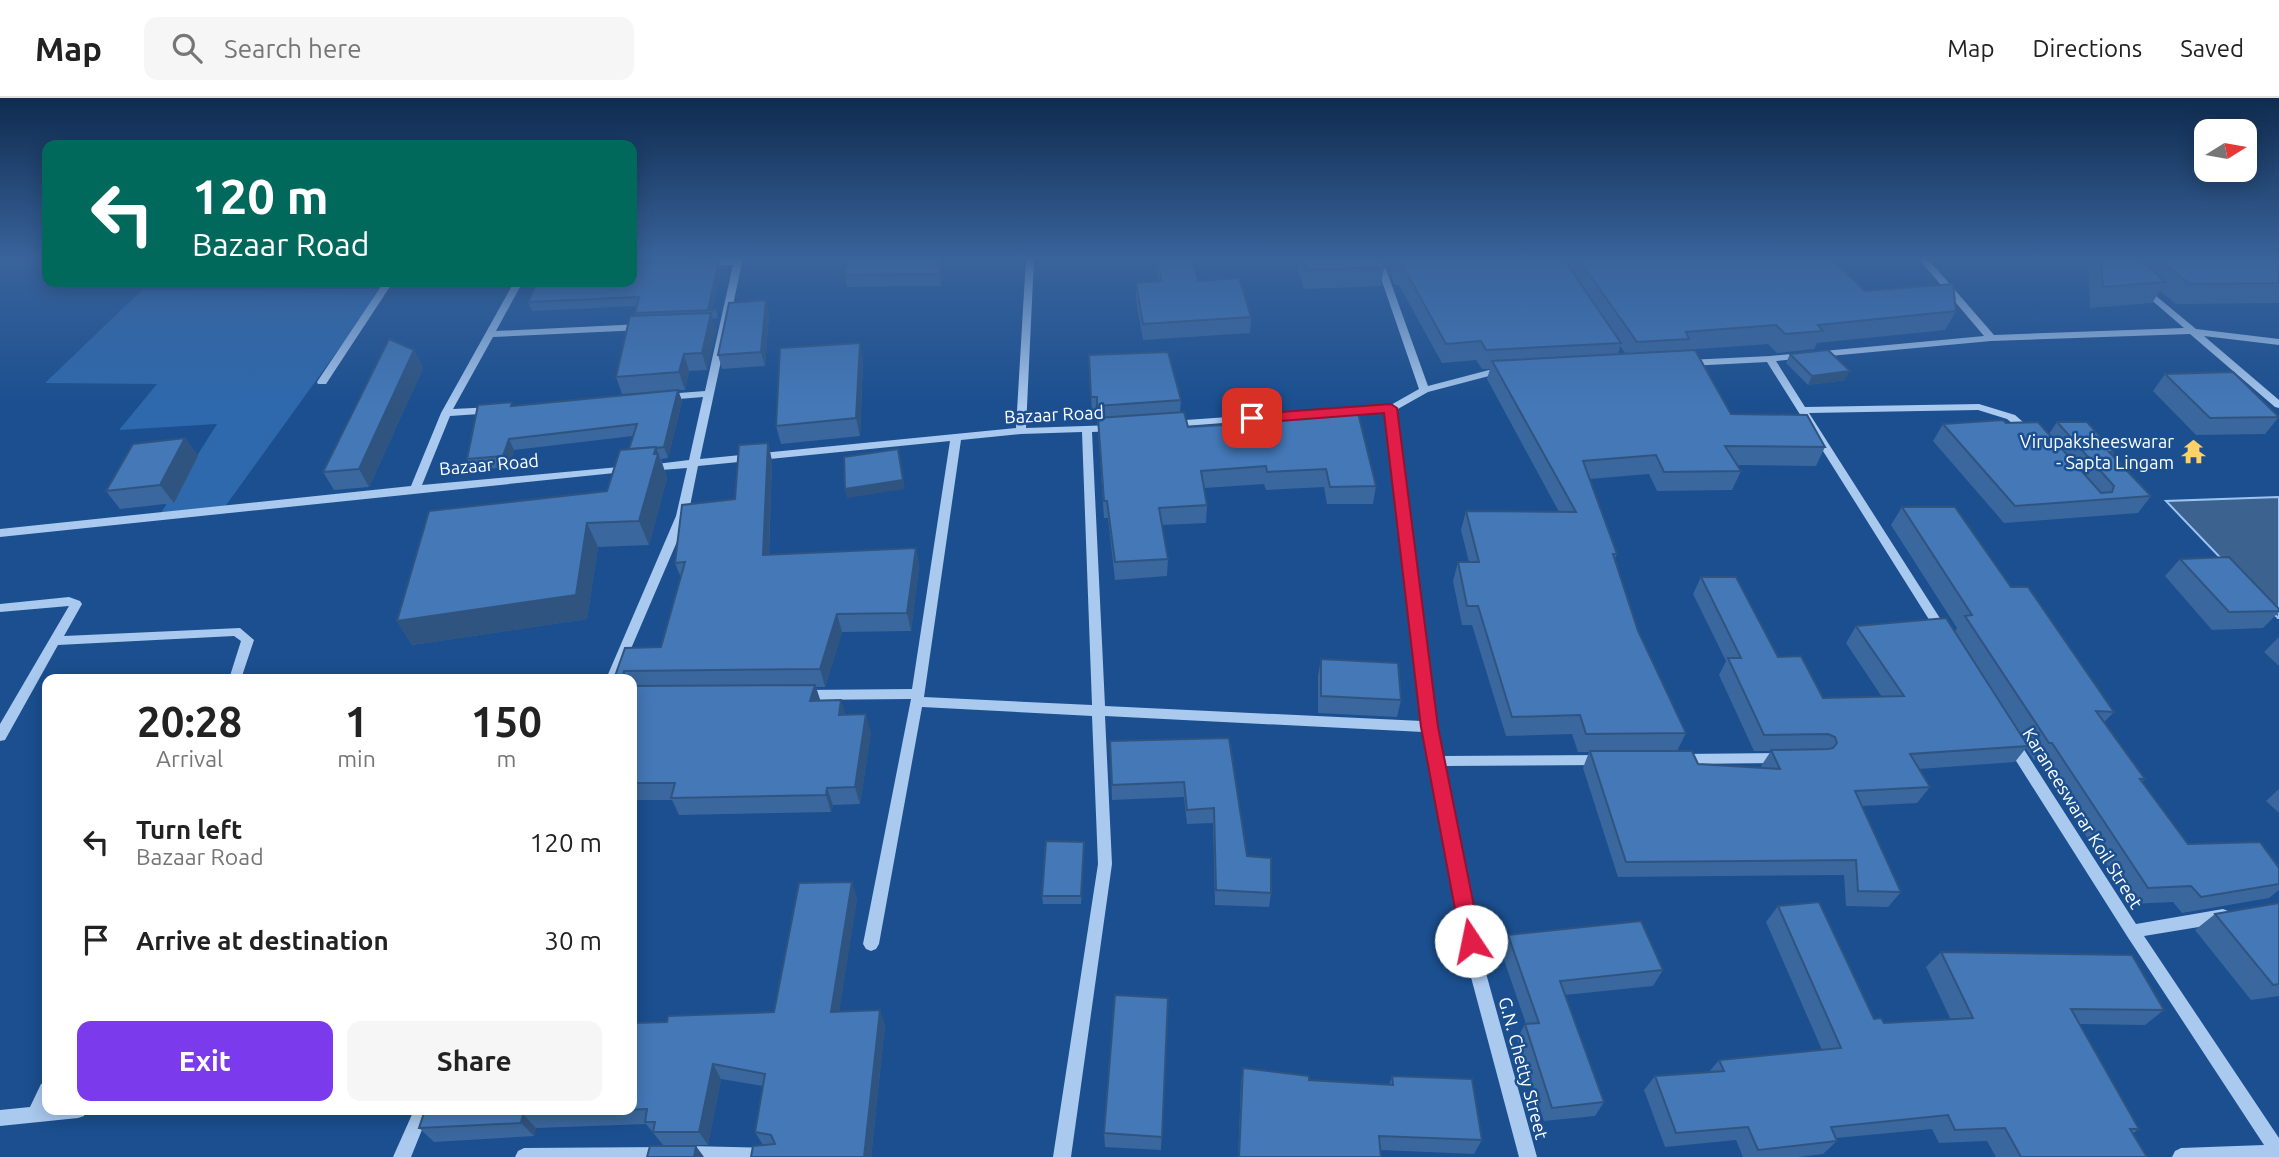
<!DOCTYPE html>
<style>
body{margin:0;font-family:Ubuntu,sans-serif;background:#f6f6f6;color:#222;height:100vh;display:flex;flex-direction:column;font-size:26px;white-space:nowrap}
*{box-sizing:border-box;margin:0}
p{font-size:23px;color:#767676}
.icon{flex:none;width:38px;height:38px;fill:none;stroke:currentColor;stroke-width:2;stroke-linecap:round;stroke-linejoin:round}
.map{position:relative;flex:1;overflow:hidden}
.side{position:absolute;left:42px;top:576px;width:595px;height:441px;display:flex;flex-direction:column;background:#fff;border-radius:14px;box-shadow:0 4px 18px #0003}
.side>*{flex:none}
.hud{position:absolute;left:42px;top:42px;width:595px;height:147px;border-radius:14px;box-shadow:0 4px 18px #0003;background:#00695c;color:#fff;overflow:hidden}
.needle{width:46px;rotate:79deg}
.buttons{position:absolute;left:2194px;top:21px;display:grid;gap:14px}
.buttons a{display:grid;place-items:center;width:63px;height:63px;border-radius:14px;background:#fff;box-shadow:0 4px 18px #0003;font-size:35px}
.pin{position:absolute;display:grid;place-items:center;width:60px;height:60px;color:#fff;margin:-30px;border-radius:14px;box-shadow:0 4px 10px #0006}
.me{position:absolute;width:77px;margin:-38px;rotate:349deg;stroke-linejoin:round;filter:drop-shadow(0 0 5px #0008)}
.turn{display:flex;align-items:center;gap:24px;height:147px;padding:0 35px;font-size:32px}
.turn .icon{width:91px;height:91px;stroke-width:2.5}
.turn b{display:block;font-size:49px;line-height:60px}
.eta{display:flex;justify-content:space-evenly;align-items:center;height:119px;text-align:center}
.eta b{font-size:42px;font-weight:700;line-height:49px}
.primary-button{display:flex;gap:14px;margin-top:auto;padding:14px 35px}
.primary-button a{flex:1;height:80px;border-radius:14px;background:#7c3aed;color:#fff;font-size:28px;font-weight:700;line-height:80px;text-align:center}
.primary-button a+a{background:#f6f6f6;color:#222}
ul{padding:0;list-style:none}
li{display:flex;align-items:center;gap:21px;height:98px;padding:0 35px}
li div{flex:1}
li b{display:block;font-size:26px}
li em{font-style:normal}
header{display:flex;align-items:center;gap:42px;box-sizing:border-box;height:98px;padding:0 35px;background:#fff;border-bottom:2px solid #e0e0e0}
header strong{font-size:33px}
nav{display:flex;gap:38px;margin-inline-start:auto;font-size:24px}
.search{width:490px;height:63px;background:#f6f6f6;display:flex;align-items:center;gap:18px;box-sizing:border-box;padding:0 24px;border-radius:14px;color:#767676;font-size:26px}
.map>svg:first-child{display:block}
.green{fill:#2e69ad}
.water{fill:#3c6290;stroke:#9cc4f0;stroke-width:2}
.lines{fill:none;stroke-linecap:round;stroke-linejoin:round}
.minor{fill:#a9c9ee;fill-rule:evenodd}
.wall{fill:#3a679d;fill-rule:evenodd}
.shaded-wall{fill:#305480}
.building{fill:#4478b7;stroke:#305480;stroke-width:2}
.route{fill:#e11d48;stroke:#92132f;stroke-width:2}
.labels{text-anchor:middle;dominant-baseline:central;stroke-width:5;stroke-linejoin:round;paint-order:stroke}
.street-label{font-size:18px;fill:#fff;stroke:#1b4f8f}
.poi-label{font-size:18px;fill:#fff;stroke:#1b4f8f;text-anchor:end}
</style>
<header>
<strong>Map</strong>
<div class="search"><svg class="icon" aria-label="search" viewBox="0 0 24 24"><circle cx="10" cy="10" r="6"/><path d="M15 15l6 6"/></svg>Search here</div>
<nav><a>Map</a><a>Directions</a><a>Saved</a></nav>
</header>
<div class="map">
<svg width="2279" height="1059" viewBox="0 0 2279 1059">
<rect width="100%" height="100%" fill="#1b4f8f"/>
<!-- green -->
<polygon class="green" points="382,191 224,410 159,418 217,326 119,332 157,286 45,285 142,192"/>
<!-- water -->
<polygon class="water" points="2279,399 2279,520 2278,520 2166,403"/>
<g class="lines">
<!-- minor -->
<g class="minor">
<path d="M735 160H743L700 361 1016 330 1026 160H1034L1026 330 1114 327 1119 330 1114 333 1092 334 1105 608 1422 623 1386 314 1293 321 1288 318 1293 315 1389 308 1419 291 1374 160H1382L1428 288 1489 272H1506V276L1489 278 1428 294 1396 312 1436 629 1441 658 1600 657 1605 658 1607 662 1605 666 1600 667 1444 668 1484 868 1537 1059H1519L1468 868 1423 634 1105 618 1112 766 1071 1059H1053L1098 766 1092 618 922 609 879 846 876 851 871 853 866 851 863 846 911 601 803 602 798 600 797 597 798 594 803 592 912 591 950 343 698 368 688 418 618 581H606L676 418 687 370 648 373 643 370 648 367 689 362 703 299 666 302 661 299 666 296 705 293 733 167 703 168 699 165 703 162ZM1082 334 1092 607 924 599 961 342 1021 336Z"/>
<polygon points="1918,160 1927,160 1994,237 2184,230 2141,193 2141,189 2144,188 2196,231 2279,241 2279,247 2204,238 2279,302 2279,310 2275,309 2190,236 1991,243 1776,263 1805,309 1979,306 2015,317 2037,336 2036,338 2028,338 2007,321 1978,312 1809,315 1950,536 1944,541 1940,539 1767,264 1688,268 1683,265 1688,262 1770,258 1984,238"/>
<polygon points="384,184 393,184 326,286 318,286 317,284"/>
<polygon points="514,184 552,184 547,187 520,189 496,233 642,226 647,229 642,232 493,239 453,311 494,309 499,312 494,315 450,318 422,387 630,368 635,371 634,373 0,439 0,431 411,388 441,315"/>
<polygon points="1272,316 1276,317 1276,321 1171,329 1166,326 1171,323"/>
<polygon points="69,499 80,503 82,506 64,538 240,530 254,542 241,581 229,581 241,543 234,538 58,547 5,642 0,643 0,626 69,508 0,514 0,506"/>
<polygon points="2011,638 2016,639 2136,826 2223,811 2228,813 2230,818 2228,823 2223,825 2144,838 2279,1040 2279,1059 2172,1059 2175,1053 2181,1050 2264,1047 2127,838 2006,647 2004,643 2006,639"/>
<polygon points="1782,655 1787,656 1789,660 1787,664 1782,665 1681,666 1676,665 1674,661 1676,657 1681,656"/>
<polygon points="47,984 47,1012 86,1012 84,1018 78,1020 0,1028 0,1012 30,1009 41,986"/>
<polygon points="414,1012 430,1012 411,1059 393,1059"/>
<polygon points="688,1048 771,1050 777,1053 780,1059 680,1059 682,1051"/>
<polygon points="663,1049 669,1052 671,1059 515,1059 518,1053 524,1050"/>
</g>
</g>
<!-- wall -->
<g class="wall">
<polygon points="632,160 720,160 632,163"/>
<polygon points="849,160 943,160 941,188 847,189 844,177"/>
<polygon points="1157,160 1198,183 1251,219 1250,235 1143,242 1136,201 1136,185 1159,183 1157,176"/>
<polygon points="1295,160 1380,160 1384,169 1381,188 1304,191"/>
<path d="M1384 160H1831L1865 193 1956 213 1945 232 1817 245 1814 251 1777 255 1768 246 1685 252 1731 316 1825 349 1816 368 1737 367 1741 373 1732 392 1657 393 1649 376 1589 381 1617 456 1615 461 1638 533 1686 635 1677 653 1698 666 1762 670 1761 668 1771 653H1754L1719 577 1726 563 1693 496 1701 479 1778 559 1823 600 1882 599 1846 545 1856 528 1955 533 1957 530 1891 427 1902 409 2011 489 2114 614 2104 624 2145 681 2142 684 2188 746 2279 770V792L2269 800 2182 815 2173 804 2130 806 2037 662H2034L2026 650 2015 664 1919 671 1930 689 1917 705 1862 708 1901 794 1888 809 1846 808 1844 777 1618 779 1583 670 1589 654H1578L1572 636 1506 638 1472 527H1462L1453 483 1458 464H1469L1461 432 1466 413 1559 414 1487 281 1490 271H1482L1476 262 1442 265 1399 187H1395ZM1620 248 1626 256H1618Z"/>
<polygon points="2088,160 2279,160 2279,205 2176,206 2160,193 2152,205 2090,210"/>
<polygon points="722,170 712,211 716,211 718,220 712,221 716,232 707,272 689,273 685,292 678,292 682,303 668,360 661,361 667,380 649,447 598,449 587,521 412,547 397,523 607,393 629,351 633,338 514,352 509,369 473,372 467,361 514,308 672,293 622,296 616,279 636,218 635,215 637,208 532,213 528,204"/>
<polygon points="246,184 309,184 307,186 249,188"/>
<polygon points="401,184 479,184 477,188 404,189"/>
<polygon points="769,216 765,268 722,271 718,257"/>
<polygon points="414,252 423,270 369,389 334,392 323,374"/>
<polygon points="1790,256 1845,282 1808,287 1786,265"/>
<polygon points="1089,257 1181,302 1180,314 1188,329 1255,325 1255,318 1376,388 1373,406 1327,406 1324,389 1266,392 1264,386 1204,390 1207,407 1206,425 1162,427 1168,461 1167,478 1115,482 1108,420 1104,420 1097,316 1092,317"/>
<polygon points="863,262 860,338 781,346 776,328"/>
<polygon points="2165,276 2279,319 2265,336 2196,337 2153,293"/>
<polygon points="2057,324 2114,354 2112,358 2151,398 2138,415 2004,425 1933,343 1943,326 2006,325 2049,336"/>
<polygon points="185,340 198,358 174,405 120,411 106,393"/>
<polygon points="768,345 772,363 769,457 916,450 919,468 911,533 842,534 825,589 816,589 820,603 841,602 845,617 871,634 860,706 833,707 831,714 679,717 672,702 632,702 632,581 614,581 625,550 661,549 681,480 675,465 735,401"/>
<polygon points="2180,461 2279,511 2279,514 2263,530 2212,532 2165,478"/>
<polygon points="2279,539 2279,568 2264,554"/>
<polygon points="1321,561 1401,602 1397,619 1318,615 1318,578"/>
<polygon points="1229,640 1247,758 1271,795 1269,809 1215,807 1213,725 1187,726 1184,699 1112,702 1110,643"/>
<polygon points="2279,691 2279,715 2266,703"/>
<polygon points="1084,753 1081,806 1043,806 1042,798"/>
<polygon points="857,800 839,913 885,927 871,1059 763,1047 755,1034 763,988 721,981 708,1047 663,1047 646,1026 536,1030 534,1038 434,1044 419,1030 667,924 774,914"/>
<polygon points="2279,805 2279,898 2251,902 2195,832 2215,816"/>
<polygon points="1778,808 1874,921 1884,925 1951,922 1926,869 1941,854 2164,912 2145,927 2079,926 2139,1031 2132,1036 2147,1059 1996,1059 1987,1043 1939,1045 1932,1031 1836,1040 1837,1043 1823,1056 1799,1059 1743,1059 1736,1042 1665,1049 1644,992 1655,978 1709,974 1719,962 1822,952 1766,824"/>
<polygon points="1508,837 1663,872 1653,888 1565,897 1604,1004 1595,1018 1544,1023 1517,941 1525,926 1526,926 1501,853"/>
<polygon points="1168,900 1161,1052 1105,1049 1104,1035"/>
<polygon points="1243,970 1309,982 1389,987 1392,978 1482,1042 1474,1056 1380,1052 1381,1059 1238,1059 1241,984"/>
</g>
<!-- shaded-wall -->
<g class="shaded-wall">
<polygon points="941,160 943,160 941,188 940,176"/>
<polygon points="719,162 722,170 712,212 708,212"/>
<polygon points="766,202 769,216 765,268 761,254"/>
<polygon points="711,215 716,232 707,272 702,255"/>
<polygon points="860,245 863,262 860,338 856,320"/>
<polygon points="414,252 423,270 369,389 359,371"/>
<polygon points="684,256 689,273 685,292 679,274"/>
<polygon points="1850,273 1845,282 1808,287 1812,278"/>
<polygon points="678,292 682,303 668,360 664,349"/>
<polygon points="185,340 198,358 174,405 160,387"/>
<polygon points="509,341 514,352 509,369 503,358"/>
<polygon points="768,345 772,363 768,475 763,457"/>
<polygon points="656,349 667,380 649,447 639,423"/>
<polygon points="898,351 905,391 847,400 845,391"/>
<polygon points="587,425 598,449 587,521 412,547 397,523"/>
<polygon points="916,450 919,468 911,533 907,515"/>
<polygon points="837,516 842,534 825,589 820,571"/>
<polygon points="624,573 628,581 622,581"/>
<polygon points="815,587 821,604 810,603"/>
<polygon points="841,602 846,620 839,617"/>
<polygon points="866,616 871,634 860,706 855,689"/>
<polygon points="827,690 833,707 831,714 826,697"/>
<polygon points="852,784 857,800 837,929 831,914"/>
<polygon points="880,912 885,927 871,1059 864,1059"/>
<polygon points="713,966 721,981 708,1047 699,1034"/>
<polygon points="523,1016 536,1030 534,1038 521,1025"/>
<polygon points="696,1048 704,1059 694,1059"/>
</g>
<!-- building -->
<g class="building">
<polygon points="849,160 941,160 940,176 844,177"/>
<polygon points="1157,160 1192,160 1198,183 1239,180 1251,219 1143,226 1136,185 1162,183"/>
<polygon points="1303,160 1380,160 1384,169 1306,172"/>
<polygon points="1394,160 1563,160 1621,245 1486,252 1481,243 1446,246 1403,168 1398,169"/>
<polygon points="1578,160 1831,160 1865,193 1953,186 1956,213 1818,227 1823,233 1785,236 1776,227 1686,234 1689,241 1637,244"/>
<polygon points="2101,160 2138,160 2166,184 2103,189"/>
<polygon points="2156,160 2279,160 2279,185 2190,186"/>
<polygon points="719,162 708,212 715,212 635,215 639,199 528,204 537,184 632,184 632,166"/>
<polygon points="766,202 761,254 718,257 729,205"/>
<polygon points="711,215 702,255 684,256 679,274 616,279 630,218"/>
<polygon points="389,241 414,252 359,371 323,374"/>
<polygon points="860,245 856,320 776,328 780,250"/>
<polygon points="1695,252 1731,316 1807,317 1825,349 1725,348 1741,373 1664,374 1656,357 1583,363 1617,456 1613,456 1638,533 1686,635 1586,636 1580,617 1512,619 1478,508 1467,508 1458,464 1479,464 1466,413 1576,414 1492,263"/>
<polygon points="1828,252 1850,273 1812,278 1790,256"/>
<polygon points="1168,254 1181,302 1097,308 1097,299 1091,299 1089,257"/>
<polygon points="2233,274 2279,319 2210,320 2165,276"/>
<polygon points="678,292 664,349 656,350 656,349 629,351 637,326 509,341 503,358 467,361 478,307 512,304 511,308"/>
<polygon points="1184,314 1188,329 1258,325 1255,318 1358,315 1376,388 1330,389 1326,371 1267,374 1266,368 1201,373 1207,407 1159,410 1168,461 1115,464 1107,403 1104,403 1098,320"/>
<polygon points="2003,322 2006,325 2038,324 2101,395 2112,394 2114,388 2057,324 2087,324 2114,354 2109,354 2151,398 2015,408 1943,326"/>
<polygon points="185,340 160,387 106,393 133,346"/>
<polygon points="768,345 763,457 916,450 907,515 837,516 820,571 624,573 622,581 614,581 625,550 661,549 685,464 675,465 682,407 735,401 739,347"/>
<polygon points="656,349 654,356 658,356 639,423 587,425 576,497 397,523 429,413 607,393 620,352"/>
<polygon points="898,351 903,382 845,391 844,359"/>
<polygon points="1902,409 1955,409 2011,489 2028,489 2114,614 2096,613 2145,681 2140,681 2188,746 2260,744 2279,770 2279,786 2201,799 2191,788 2148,790 2052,645 2049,645 1965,518 1972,517"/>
<polygon points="2229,459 2279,511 2279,513 2229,514 2180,461"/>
<polygon points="1701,479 1736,479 1778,559 1801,558 1823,600 1904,598 1856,528 1946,520 2028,648 1910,656 1930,689 1855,693 1901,794 1858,793 1856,762 1626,764 1590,653 1692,653 1698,666 1780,671 1771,652 1828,651 1833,650 1837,645 1835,639 1828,636 1764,637 1728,560 1741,560"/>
<polygon points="1321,561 1398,565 1401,602 1321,598"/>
<polygon points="815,587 810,603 841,602 839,617 866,616 855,689 827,690 826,697 671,700 675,685 632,685 632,588"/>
<polygon points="1229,640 1247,758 1271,760 1271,795 1216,792 1214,710 1187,712 1184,684 1112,687 1110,643"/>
<polygon points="1046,743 1084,744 1081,798 1042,798"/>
<polygon points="852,784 831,914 880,912 864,1059 751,1059 753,1048 775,1046 771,1037 755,1034 765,976 713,966 699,1034 653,1034 655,1024 645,1024 647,1011 523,1016 521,1025 419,1030 425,1012 632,1012 632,925 667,924 668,918 774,914 799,785"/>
<polygon points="1819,804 1874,921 1881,920 1884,925 1973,920 1941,854 2132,857 2164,912 2071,911 2139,1031 2130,1031 2147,1059 2021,1059 2005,1030 1955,1032 1948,1017 1831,1029 1837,1043 1758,1052 1748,1029 1676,1035 1655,978 1724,973 1719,962 1841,950 1778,808"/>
<polygon points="2279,805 2279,886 2273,887 2215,816"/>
<polygon points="1641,823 1663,872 1560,883 1604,1004 1552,1010 1525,926 1539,925 1508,837"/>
<polygon points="1115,897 1168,900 1162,1039 1104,1035"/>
<polygon points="1243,970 1309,978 1309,982 1393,987 1392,978 1472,981 1482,1042 1379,1038 1381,1059 1239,1059"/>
<polygon points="650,1048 696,1048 694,1059 647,1059"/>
</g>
<!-- sky -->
<linearGradient id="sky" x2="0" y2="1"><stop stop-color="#0f2b4f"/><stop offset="0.52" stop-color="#39639b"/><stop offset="1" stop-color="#39639b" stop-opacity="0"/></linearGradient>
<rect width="2279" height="308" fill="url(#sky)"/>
<!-- route -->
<polygon class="route" points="1391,306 1397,310 1438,629 1481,843 1478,849 1471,852 1464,849 1461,843 1421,629 1384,315 1252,325 1246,320 1252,316"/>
<!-- icons -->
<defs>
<symbol id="temple-bare" viewBox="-9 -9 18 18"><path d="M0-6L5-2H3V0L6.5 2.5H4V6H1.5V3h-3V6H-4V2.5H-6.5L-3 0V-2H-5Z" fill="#ffd166" stroke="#1b4f8f" stroke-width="2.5" paint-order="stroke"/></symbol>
</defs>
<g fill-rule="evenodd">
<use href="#temple-bare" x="2176" y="336" width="35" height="35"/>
</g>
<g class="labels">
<!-- street labels -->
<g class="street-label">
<text transform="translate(1054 316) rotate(-3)">Bazaar Road</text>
<text transform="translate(489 366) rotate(-5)">Bazaar Road</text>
<text transform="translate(2083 720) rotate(58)">Karaneeswarar Koil Street</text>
<text transform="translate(1524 970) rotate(75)">G.N. Chetty Street</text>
</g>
<!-- poi labels -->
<g class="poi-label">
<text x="2174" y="343">Virupaksheeswarar<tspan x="2174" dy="21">- Sapta Lingam</tspan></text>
</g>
</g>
</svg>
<div class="buttons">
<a><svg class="needle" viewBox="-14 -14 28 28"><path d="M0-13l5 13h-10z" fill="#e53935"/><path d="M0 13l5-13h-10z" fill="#767676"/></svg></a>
</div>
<div class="pin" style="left:1252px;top:320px;background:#d93025"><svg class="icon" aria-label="arrive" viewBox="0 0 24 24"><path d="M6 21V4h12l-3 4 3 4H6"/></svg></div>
<svg class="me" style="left:1471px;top:843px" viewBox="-20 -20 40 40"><circle r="19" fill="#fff"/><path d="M0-13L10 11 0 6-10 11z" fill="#e11d48"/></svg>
<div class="hud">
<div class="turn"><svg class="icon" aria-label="left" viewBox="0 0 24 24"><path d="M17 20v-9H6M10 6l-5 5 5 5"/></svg><div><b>120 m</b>Bazaar Road</div></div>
</div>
<section class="side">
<div class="eta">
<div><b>20:28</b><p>Arrival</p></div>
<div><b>1</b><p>min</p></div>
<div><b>150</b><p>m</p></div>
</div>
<ul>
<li><svg class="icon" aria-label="left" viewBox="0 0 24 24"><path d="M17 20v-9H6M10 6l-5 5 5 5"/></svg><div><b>Turn left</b><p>Bazaar Road</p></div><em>120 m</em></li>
<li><svg class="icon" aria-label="arrive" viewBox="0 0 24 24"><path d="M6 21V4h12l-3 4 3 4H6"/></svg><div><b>Arrive at destination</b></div><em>30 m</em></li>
</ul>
<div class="primary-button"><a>Exit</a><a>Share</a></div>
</section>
</div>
